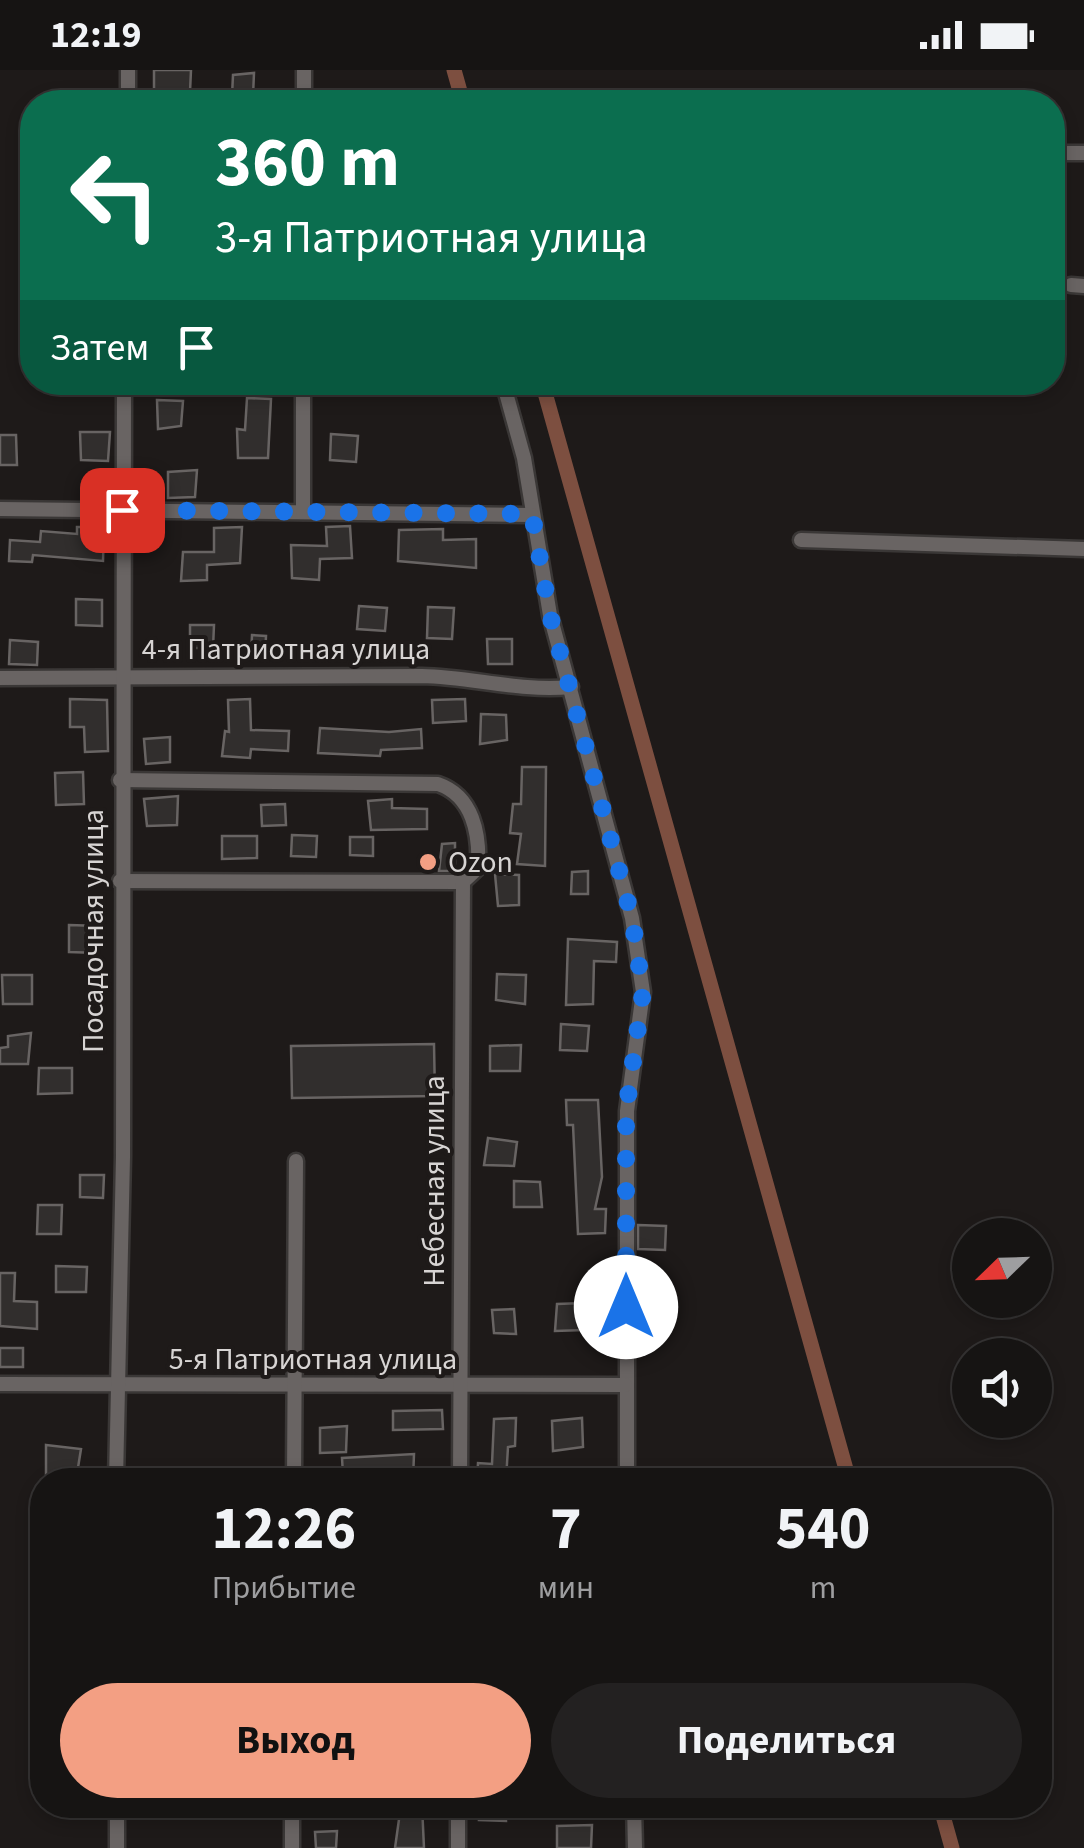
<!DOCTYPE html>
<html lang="ru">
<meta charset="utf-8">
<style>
body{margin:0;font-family:"Source Sans 3",sans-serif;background:#232121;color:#f1f3f6;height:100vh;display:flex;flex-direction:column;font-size:38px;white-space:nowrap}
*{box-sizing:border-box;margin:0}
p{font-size:32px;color:#9e9ea0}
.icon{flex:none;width:55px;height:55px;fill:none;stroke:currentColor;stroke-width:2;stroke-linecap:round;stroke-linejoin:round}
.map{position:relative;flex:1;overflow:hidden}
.sheet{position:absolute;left:30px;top:1398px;width:1022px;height:350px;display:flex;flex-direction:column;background:#161413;border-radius:40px;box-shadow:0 5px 15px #0003,0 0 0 2px #353333}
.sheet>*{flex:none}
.top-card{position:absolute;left:20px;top:20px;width:1045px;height:305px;border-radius:40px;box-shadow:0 5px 15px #0003,0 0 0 2px #353333;background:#0b6e4f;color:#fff;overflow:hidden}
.needle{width:65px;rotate:247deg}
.fabs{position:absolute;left:952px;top:1148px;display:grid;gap:20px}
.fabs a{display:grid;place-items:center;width:100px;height:100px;border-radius:50%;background:#161413;box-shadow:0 5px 15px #0003,0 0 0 2px #353333;font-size:50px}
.pin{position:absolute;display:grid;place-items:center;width:85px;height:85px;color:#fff;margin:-42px;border-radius:20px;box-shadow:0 5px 15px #0006}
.me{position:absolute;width:110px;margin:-55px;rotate:0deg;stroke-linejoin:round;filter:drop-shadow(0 0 8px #0008)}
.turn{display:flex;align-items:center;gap:35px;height:210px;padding:0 30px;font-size:45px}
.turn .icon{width:130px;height:130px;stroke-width:2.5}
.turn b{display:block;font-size:70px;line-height:85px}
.then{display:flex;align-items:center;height:95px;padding:0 30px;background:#0003;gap:20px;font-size:38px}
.eta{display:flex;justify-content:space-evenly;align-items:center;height:170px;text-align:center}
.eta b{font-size:60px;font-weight:700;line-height:70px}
.button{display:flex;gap:20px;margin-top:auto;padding:20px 30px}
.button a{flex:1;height:115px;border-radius:60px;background:#f39f83;color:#111;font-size:40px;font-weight:700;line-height:115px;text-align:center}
.button a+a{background:#232121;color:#f1f3f6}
.status{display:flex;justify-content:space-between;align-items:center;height:70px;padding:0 50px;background:#161413;direction:ltr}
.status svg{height:28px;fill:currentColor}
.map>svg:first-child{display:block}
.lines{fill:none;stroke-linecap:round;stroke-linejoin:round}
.canal{stroke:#7d4f40;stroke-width:15}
.building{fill:#312e2d;stroke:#686463;stroke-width:2.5}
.minor-casing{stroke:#3a3736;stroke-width:19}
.minor{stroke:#696463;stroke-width:14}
.route{stroke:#1a73e8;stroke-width:18;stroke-dasharray:0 32.4}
.poi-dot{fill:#f39f83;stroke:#1e1a19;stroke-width:4}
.labels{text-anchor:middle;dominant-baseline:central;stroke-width:8;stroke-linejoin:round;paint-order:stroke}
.street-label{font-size:30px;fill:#d7d4d3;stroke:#1e1a19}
.poi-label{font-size:30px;fill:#d7d4d3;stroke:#1e1a19;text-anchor:start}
</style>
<div class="status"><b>12:19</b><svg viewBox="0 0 49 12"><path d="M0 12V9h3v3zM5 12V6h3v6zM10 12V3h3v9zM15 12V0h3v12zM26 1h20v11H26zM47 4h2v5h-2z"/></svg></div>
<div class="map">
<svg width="1084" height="1778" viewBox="0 0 1084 1778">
<rect width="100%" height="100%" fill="#1e1a19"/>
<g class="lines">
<!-- canal -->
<g class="canal">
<polyline points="454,0 463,32"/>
<polyline points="542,312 849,1410"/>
<polyline points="940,1735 952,1778"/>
</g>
</g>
<!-- building -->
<g class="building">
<polygon points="154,0 191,0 190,22 154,24"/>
<polygon points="254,3 253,26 232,26 233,5"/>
<polygon points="247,328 271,329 268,388 238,388 237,359 245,360"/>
<polygon points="157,330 183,331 181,356 158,359"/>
<polygon points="80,362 110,362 108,391 81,390"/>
<polygon points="331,364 358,366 356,392 330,390"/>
<polygon points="0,365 16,365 17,395 0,395"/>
<polygon points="197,400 195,427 168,428 168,402"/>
<polygon points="350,456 352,488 320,489 319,510 292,508 291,475 327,476 326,457"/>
<polygon points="77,457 104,457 103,491 33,485 32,492 9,491 10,470 40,472 41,461 77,464"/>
<polygon points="242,457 240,493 207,495 207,510 181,511 183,482 214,482 214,458"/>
<polygon points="443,459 443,470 476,469 476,498 398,491 399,460"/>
<polygon points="76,529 102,530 102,556 76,555"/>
<polygon points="359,536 387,538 385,561 357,559"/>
<polygon points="428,537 454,538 452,569 427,568"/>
<polygon points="190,555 214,555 213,578 190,578"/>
<polygon points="252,565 266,566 265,587 251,587"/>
<polygon points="487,569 512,569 512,594 488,594"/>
<polygon points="10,570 38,572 37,595 9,594"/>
<polygon points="70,629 107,630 108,681 85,682 84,657 70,657"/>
<polygon points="250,629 251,660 289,661 288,681 251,679 250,688 222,686 225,661 229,662 228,630"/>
<polygon points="465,629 466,651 433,653 432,630"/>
<polygon points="481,644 506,645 507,670 480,674"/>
<polygon points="320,658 389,662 421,659 422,678 381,680 380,686 318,683"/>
<polygon points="170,667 170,692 146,694 144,669"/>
<polygon points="522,697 546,697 545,796 517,794 521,764 510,763 513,734 521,734"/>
<polygon points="83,702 84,734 56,735 55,703"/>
<polygon points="178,726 177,755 147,756 144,729"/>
<polygon points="392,729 392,738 427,739 427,759 371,760 368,731"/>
<polygon points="285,734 286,755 262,756 261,735"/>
<polygon points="292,765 317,766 316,787 291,786"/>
<polygon points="222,766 257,766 257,788 222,789"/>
<polygon points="350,767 373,767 373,786 350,785"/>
<polygon points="455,773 455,801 439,801 442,774"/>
<polygon points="588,801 588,824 571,824 572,802"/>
<polygon points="495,804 519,805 519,835 498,836"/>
<polygon points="69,855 99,856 98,883 69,882"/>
<polygon points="568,869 617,872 616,892 594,891 593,934 566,935"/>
<polygon points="497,904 526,905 525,934 496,930"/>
<polygon points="2,905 32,905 32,934 3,934"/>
<polygon points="561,954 589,956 587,981 560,980"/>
<polygon points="31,963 28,994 0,994 0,978 8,977 8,966"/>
<polygon points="434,974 435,1026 292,1028 291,976"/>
<polygon points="521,975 520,1001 490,1001 490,976"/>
<polygon points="39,998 72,998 72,1023 38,1024"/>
<polygon points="566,1030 598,1030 602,1107 595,1139 606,1139 605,1163 578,1164 573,1055 567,1055"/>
<polygon points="488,1068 517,1072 514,1096 484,1095"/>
<polygon points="80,1105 104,1105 103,1128 80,1127"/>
<polygon points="514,1111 540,1112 542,1137 514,1137"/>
<polygon points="38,1135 62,1135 61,1164 37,1164"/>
<polygon points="638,1155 666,1156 665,1180 638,1179"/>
<polygon points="56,1196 87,1197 86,1222 56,1222"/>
<polygon points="589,1201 615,1201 614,1231 589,1230"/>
<polygon points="0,1203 15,1203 14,1231 37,1232 37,1259 0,1256"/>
<polygon points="584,1233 584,1260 555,1261 557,1234"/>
<polygon points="514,1239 516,1264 494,1263 492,1240"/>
<rect x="0" y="1278" width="23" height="19"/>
<polygon points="442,1340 443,1359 393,1360 393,1341"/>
<polygon points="516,1348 515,1376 508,1377 506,1410 477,1410 478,1393 492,1394 494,1349"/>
<polygon points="582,1348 583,1377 553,1381 552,1351"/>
<polygon points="347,1356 346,1382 320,1383 320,1358"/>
<polygon points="46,1375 81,1379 76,1410 46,1410"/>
<polygon points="414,1384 413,1410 381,1410 381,1403 343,1405 342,1388"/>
<polygon points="401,1735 422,1735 424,1778 395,1778"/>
<polygon points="481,1735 505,1735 506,1751 479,1750"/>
<polygon points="592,1755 591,1778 557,1778 557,1756"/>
<polygon points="337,1761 336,1778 316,1778 315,1762"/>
</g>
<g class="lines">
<defs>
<g id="minor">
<polyline points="128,32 128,0"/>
<polyline points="304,32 304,0"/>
<polyline points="1052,83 1084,83"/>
<polyline points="1071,215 1084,216"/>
<polyline points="503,312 524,388 550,545 632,848 643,922 627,1041 627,1410"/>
<polyline points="0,439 532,445"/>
<polyline points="303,442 303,312"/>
<polyline points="801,470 1084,479"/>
<path d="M0 608 422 606C473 607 520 622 571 617"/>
<path d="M120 811 463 812 478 798C480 764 473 726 438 714L120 710"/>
<polyline points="0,1314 625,1315"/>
<polyline points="116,1410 123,1087 124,312"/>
<polyline points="294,1410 296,1091"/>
<polyline points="460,1410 463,812"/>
<polyline points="117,1735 117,1778"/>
<polyline points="634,1735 635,1778"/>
<polyline points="292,1778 292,1735"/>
<polyline points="458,1778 458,1735"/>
</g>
</defs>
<!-- minor casing -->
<use href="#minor" class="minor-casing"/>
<!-- minor -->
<use href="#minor" class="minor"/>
</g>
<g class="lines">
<!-- route -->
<polyline class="route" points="122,440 532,444 550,545 632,848 643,922 626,1041 626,1237"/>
</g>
<!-- markers -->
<circle class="poi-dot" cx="428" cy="792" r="10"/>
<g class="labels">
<!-- street labels -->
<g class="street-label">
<text x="286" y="579">4-я Патриотная улица</text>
<text transform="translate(93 861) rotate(-90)">Посадочная улица</text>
<text transform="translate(434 1111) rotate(-90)">Небесная улица</text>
<text x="313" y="1289">5-я Патриотная улица</text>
</g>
<!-- poi labels -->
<g class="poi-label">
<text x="448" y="792">Ozon</text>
</g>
</g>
</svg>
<div class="fabs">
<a><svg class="needle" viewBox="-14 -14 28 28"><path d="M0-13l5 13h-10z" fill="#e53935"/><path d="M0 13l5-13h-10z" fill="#9e9ea0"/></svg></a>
<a><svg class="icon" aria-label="sound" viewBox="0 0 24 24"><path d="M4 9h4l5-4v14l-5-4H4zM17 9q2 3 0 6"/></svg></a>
</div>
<div class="pin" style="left:122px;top:440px;background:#d93025"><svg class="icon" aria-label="arrive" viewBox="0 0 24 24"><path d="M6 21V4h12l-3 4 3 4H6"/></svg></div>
<svg class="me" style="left:626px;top:1237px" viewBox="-20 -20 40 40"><circle r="19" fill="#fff"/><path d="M0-13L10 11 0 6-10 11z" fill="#1a73e8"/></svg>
<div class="top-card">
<div class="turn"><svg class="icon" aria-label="left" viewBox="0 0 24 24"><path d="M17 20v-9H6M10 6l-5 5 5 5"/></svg><div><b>360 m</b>3-я Патриотная улица</div></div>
<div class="then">Затем<svg class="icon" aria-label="arrive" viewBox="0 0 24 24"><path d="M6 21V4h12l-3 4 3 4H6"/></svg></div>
</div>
<section class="sheet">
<div class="eta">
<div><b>12:26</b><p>Прибытие</p></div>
<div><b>7</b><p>мин</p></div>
<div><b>540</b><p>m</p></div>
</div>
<div class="button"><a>Выход</a><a>Поделиться</a></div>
</section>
</div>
